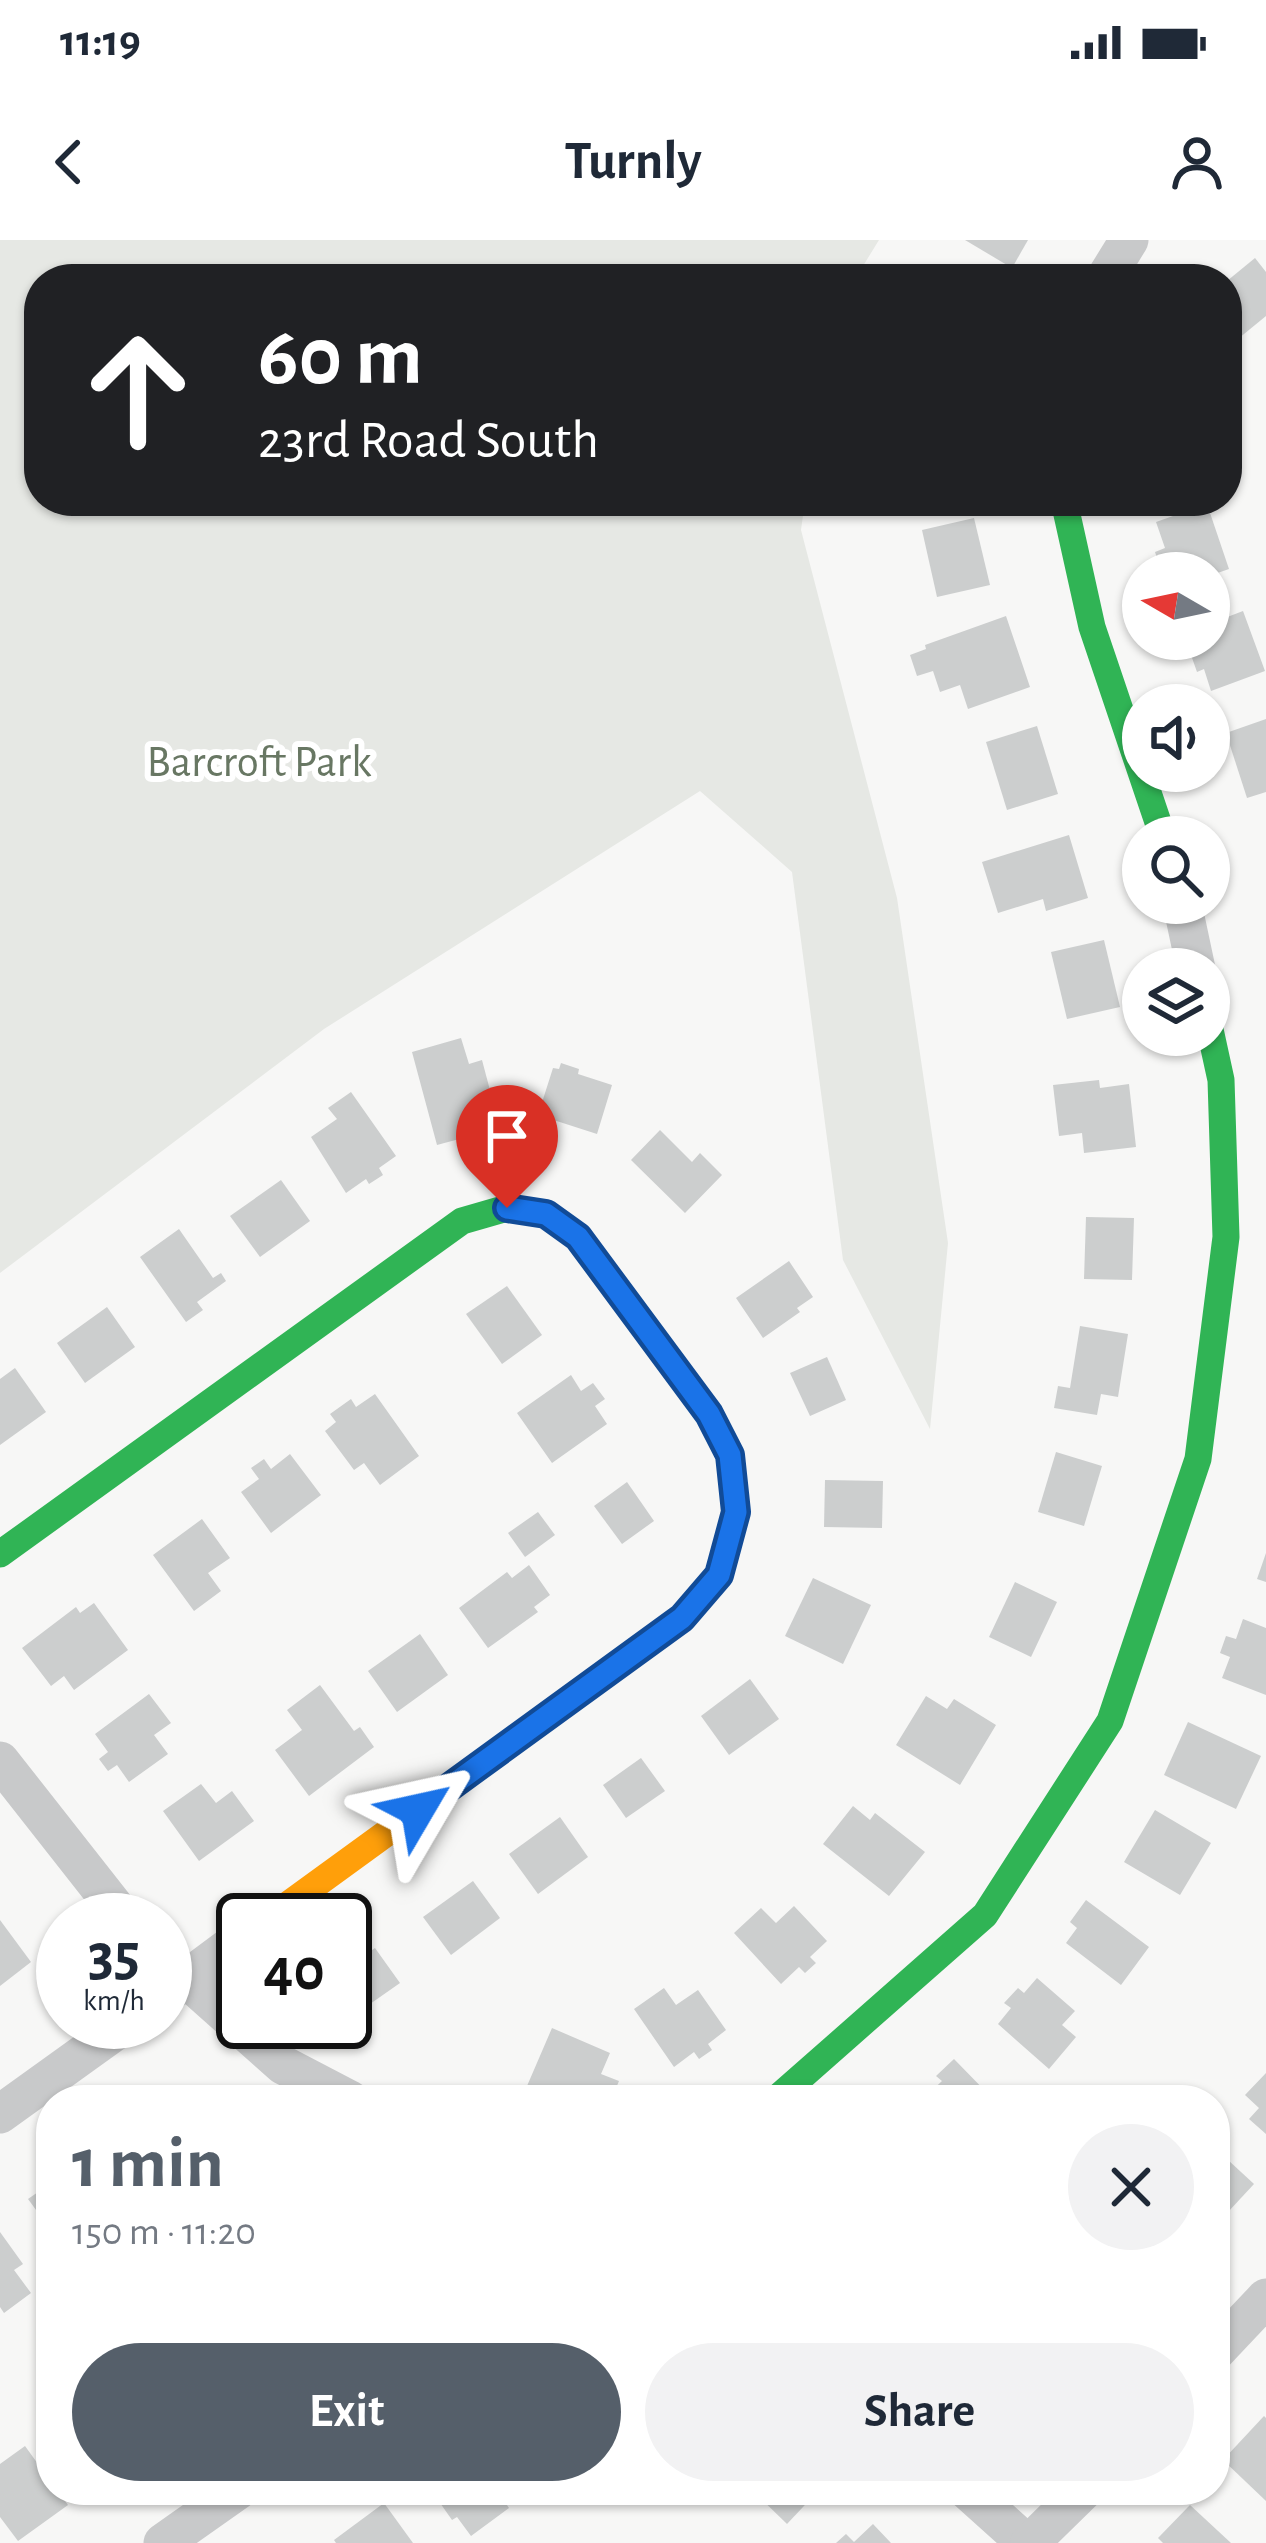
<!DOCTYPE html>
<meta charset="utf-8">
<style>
body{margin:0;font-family:"Alegreya Sans",sans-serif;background:#f2f2f3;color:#1f2937;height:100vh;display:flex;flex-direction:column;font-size:45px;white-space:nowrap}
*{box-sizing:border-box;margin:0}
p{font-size:39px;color:#747a83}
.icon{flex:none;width:66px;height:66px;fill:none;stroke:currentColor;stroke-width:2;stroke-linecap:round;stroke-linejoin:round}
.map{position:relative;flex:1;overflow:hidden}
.sheet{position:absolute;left:36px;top:1845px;width:1194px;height:420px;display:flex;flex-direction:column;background:#fff;border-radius:48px;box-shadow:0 3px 9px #0004}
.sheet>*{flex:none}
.guide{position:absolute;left:24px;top:24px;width:1218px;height:252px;border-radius:48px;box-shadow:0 3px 9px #0004;background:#202124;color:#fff;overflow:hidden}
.needle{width:78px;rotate:279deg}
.buttons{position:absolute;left:1122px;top:312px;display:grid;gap:24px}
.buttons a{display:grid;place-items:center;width:108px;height:108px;border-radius:50%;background:#fff;box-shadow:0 3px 9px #0004;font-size:60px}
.speed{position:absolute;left:36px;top:1653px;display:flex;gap:24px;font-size:60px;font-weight:700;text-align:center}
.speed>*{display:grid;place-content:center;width:156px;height:156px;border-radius:50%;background:#fff;box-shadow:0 3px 9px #0004;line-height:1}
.speed small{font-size:30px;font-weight:400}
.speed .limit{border:6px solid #111;border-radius:18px;background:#fff;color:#111}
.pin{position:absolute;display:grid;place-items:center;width:102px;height:102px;color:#fff;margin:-123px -51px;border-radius:50% 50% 50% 0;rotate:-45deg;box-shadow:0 0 12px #0007}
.pin .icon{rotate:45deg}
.me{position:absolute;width:132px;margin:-66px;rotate:54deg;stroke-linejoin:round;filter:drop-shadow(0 0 9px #0008)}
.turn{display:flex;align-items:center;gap:42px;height:252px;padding:0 36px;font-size:54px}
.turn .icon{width:156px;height:156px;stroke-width:2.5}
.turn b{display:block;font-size:84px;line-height:102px}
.round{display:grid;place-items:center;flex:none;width:126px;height:126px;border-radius:63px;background:#f2f2f3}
.headline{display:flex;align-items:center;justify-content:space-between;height:204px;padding:0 36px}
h1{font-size:72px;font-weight:700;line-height:90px;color:#555f6a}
.action{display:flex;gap:24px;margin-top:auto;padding:24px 36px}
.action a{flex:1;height:138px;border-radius:72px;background:#555f6a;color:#fff;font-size:48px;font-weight:700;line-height:138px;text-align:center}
.action a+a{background:#f2f2f3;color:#1f2937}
.status{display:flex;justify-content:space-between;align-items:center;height:84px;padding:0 60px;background:#fff;direction:ltr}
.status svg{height:33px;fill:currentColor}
header{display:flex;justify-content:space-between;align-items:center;height:156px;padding:0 36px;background:#fff;font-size:54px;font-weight:700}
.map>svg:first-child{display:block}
.green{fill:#e6e8e4}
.building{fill:#cccece}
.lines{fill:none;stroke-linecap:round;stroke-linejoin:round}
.street{stroke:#c8c9ca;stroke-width:39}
.fast{stroke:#30b455;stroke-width:27}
.slow{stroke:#ff9f0a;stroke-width:27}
.route-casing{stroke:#114b97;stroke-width:30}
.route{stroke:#1a73e8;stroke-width:21}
.labels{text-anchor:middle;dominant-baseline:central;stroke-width:12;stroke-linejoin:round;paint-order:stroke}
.park-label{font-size:45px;fill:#687763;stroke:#fff}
</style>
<div class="status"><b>11:19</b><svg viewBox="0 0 49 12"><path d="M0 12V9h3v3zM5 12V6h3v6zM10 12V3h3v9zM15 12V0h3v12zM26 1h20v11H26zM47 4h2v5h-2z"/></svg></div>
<header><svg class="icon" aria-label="back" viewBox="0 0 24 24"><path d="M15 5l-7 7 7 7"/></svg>Turnly<svg class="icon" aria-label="person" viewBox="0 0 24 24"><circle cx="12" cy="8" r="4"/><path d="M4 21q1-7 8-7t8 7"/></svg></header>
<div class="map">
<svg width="1266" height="2303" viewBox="0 0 1266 2303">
<rect width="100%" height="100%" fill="#f7f7f6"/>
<!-- green -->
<polygon class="green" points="0,0 879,0 855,39 39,39 39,261 805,261 801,290 897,658 948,1003 930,1189 843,1020 792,632 700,551 324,789 0,1033"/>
<!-- building -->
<g class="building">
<polygon points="965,0 1028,0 1012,28"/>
<polygon points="1255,18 1266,32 1266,76 1233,103 1227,96 1227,41"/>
<polygon points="1207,264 1229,329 1209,336 1171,333 1168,321 1159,324 1155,312 1165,308 1156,282"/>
<polygon points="974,278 990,345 937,357 922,290"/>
<polygon points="1243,371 1265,431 1211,451 1204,429 1197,432 1191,415 1198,412 1194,399 1209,399 1209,384"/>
<polygon points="1006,376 1030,447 968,469 960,445 940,452 933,431 917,436 910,415 926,409 925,405"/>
<polygon points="1266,479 1266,552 1247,558 1226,493"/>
<polygon points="1037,486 1058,554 1007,570 986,502"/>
<polygon points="1069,595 1088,658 1046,671 1043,659 998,673 982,622"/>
<polygon points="1104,700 1120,767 1067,779 1051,712"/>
<polygon points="461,798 469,824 482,820 500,888 437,905 412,812"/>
<polygon points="561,823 579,829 578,834 612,845 597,894 538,875 553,828 559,829"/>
<polygon points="1099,840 1100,848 1129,844 1136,907 1084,913 1082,893 1059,896 1053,845"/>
<polygon points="351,852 396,916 379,928 383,935 369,944 366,939 346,953 311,897 337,879 328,868"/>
<polygon points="660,890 692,922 700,913 722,935 685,973 631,920"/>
<polygon points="281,940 310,981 260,1017 230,976"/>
<polygon points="1086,977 1134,978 1132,1040 1084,1039"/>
<polygon points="179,989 213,1038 221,1033 226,1041 197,1062 203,1070 186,1082 140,1017"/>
<polygon points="789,1021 813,1057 797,1068 800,1072 763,1098 736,1058"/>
<polygon points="507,1046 542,1095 502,1124 466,1074"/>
<polygon points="107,1067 135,1107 85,1143 57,1103"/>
<polygon points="1080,1086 1128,1094 1118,1157 1101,1154 1097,1175 1054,1168 1058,1146 1070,1148"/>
<polygon points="827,1117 846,1160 810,1176 790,1133"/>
<polygon points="15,1128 46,1172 0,1205 0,1139"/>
<polygon points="571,1135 581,1151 593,1143 605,1159 595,1166 607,1184 552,1223 517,1173"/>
<polygon points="375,1154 419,1216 380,1245 364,1223 354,1230 325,1191 336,1182 330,1174 351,1159 356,1167"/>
<polygon points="1056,1212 1102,1226 1084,1286 1038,1272"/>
<polygon points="290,1214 321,1255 271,1293 241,1252 259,1239 251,1228 264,1219 271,1229"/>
<polygon points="825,1240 883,1241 882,1288 824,1287"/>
<polygon points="627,1242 654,1281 622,1304 594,1266"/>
<polygon points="538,1272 555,1295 525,1317 508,1293"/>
<polygon points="202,1279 230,1318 208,1333 221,1351 194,1371 153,1315"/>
<polygon points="1266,1313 1266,1342 1257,1339"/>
<polygon points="529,1325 550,1355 534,1367 538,1372 488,1408 459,1368 507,1332 512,1338"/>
<polygon points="813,1338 871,1365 843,1424 785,1396"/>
<polygon points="1015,1342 1057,1362 1031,1417 989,1397"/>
<polygon points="94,1363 128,1410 74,1450 64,1436 51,1446 22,1408 76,1367 80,1373"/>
<polygon points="1243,1379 1266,1388 1266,1455 1222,1438 1230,1417 1220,1413 1226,1396 1236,1399"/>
<polygon points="420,1394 448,1435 397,1472 368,1431"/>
<polygon points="750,1439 779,1479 729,1515 701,1476"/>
<polygon points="320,1445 354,1491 360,1487 374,1507 309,1556 275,1510 302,1490 287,1470"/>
<polygon points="149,1454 171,1483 154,1495 168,1514 129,1542 117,1525 108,1531 99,1519 108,1512 95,1494"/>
<polygon points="926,1456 947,1469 954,1459 996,1485 960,1545 896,1505"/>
<polygon points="1188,1482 1261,1516 1236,1569 1164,1535"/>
<polygon points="641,1518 665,1551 626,1578 603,1545"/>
<polygon points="201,1544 216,1563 232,1551 254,1581 199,1621 163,1571"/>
<polygon points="853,1566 870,1580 875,1573 925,1612 889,1656 823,1604"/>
<polygon points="1155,1570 1211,1603 1180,1655 1124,1622"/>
<polygon points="560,1577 588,1617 538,1654 509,1614"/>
<polygon points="473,1641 500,1678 451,1715 423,1677"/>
<polygon points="1086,1660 1149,1707 1121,1745 1066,1703 1077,1688 1070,1682"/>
<polygon points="794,1666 827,1701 810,1717 816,1723 805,1733 799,1727 781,1744 734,1693 761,1668 776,1683"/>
<polygon points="0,1680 31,1722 0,1746"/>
<polygon points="375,1708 400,1743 360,1771 345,1749 345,1720 349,1726"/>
<polygon points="1037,1738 1075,1771 1062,1785 1076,1797 1049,1829 998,1784 1011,1768 1004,1763 1018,1748 1024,1753"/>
<polygon points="664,1748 676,1765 698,1750 726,1790 708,1804 712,1810 699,1819 694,1812 674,1827 634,1769"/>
<polygon points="552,1788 610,1813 601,1834 619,1841 611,1860 541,1860 524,1853"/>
<polygon points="954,1819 994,1860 922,1860 942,1841 936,1836"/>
<polygon points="1266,1833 1266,1894 1249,1879 1259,1868 1245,1855"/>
<polygon points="1215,1908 1254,1944 1215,1986"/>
<polygon points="51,1943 51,1980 44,1970 39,1974 28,1959"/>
<polygon points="0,1992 23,2024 14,2030 31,2053 4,2073 0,2067"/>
<polygon points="1264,2176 1266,2178 1266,2261 1223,2220"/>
<polygon points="25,2206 51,2242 51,2250 57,2250 68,2265 18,2301 0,2277 0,2224"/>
<polygon points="431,2250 497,2250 509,2268 471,2296 457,2277 452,2280"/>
<polygon points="762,2250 819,2250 787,2284 757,2255"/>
<polygon points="384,2263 413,2303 336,2303 334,2300"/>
<polygon points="1190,2265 1231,2303 1163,2303 1158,2298"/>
<polygon points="873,2284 891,2303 836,2303 846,2294 854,2302"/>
</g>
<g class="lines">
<!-- street -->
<g class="street">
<polyline points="1105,39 1129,0"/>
<polyline points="1182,663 1196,729"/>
<polyline points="0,1521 125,1680"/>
<polyline points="165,1720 283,1825 350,1860"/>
<polyline points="165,1755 243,1697"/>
<polyline points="0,1874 128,1782"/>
<polyline points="1215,2112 1266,2058"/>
<polyline points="967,2250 1026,2303"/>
<polyline points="163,2303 238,2250"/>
<polyline points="1030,2303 1084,2250"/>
</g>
<!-- fast -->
<g class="fast">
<polyline points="1064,261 1092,387 1163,597"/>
<polyline points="0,1314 462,981 507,968 546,974 578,997 709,1175 730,1215 736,1272 719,1335 682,1378 542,1480"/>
<polyline points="775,1860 985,1675 1110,1481 1198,1219 1226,997 1221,840 1209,785"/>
</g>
<!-- slow -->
<polyline class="slow" points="267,1680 542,1480"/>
</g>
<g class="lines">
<defs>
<polyline id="route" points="418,1570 682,1378 719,1335 736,1272 730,1215 709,1174 578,997 546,974 507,968"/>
</defs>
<!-- route casing -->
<use href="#route" class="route-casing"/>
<!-- route -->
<use href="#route" class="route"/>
</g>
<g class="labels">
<!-- park labels -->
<g class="park-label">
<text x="259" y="522">Barcroft Park</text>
</g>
</g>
</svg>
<div class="buttons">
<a><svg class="needle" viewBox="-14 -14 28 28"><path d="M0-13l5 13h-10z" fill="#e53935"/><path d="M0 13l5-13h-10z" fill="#747a83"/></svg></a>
<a><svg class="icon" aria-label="sound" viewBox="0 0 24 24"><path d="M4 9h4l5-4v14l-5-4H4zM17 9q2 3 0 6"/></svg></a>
<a><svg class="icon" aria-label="search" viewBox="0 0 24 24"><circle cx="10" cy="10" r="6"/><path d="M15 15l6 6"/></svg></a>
<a><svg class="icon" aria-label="layers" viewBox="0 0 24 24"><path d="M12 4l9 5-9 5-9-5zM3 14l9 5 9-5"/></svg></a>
</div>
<div class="speed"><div>35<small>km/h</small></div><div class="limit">40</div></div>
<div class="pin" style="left:507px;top:968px;background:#d93025"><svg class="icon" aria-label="arrive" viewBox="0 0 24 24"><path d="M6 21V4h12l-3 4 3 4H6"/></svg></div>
<svg class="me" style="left:418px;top:1570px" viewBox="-20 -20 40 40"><path d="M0-17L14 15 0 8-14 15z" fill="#1a73e8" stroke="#fff" stroke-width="4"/></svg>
<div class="guide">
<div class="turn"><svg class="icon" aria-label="ahead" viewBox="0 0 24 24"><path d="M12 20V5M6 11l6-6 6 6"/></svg><div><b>60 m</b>23rd Road South</div></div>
</div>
<section class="sheet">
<div class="headline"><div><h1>1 min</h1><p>150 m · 11:20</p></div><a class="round"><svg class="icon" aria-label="close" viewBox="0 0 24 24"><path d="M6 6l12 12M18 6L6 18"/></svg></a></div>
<div class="action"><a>Exit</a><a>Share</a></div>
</section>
</div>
